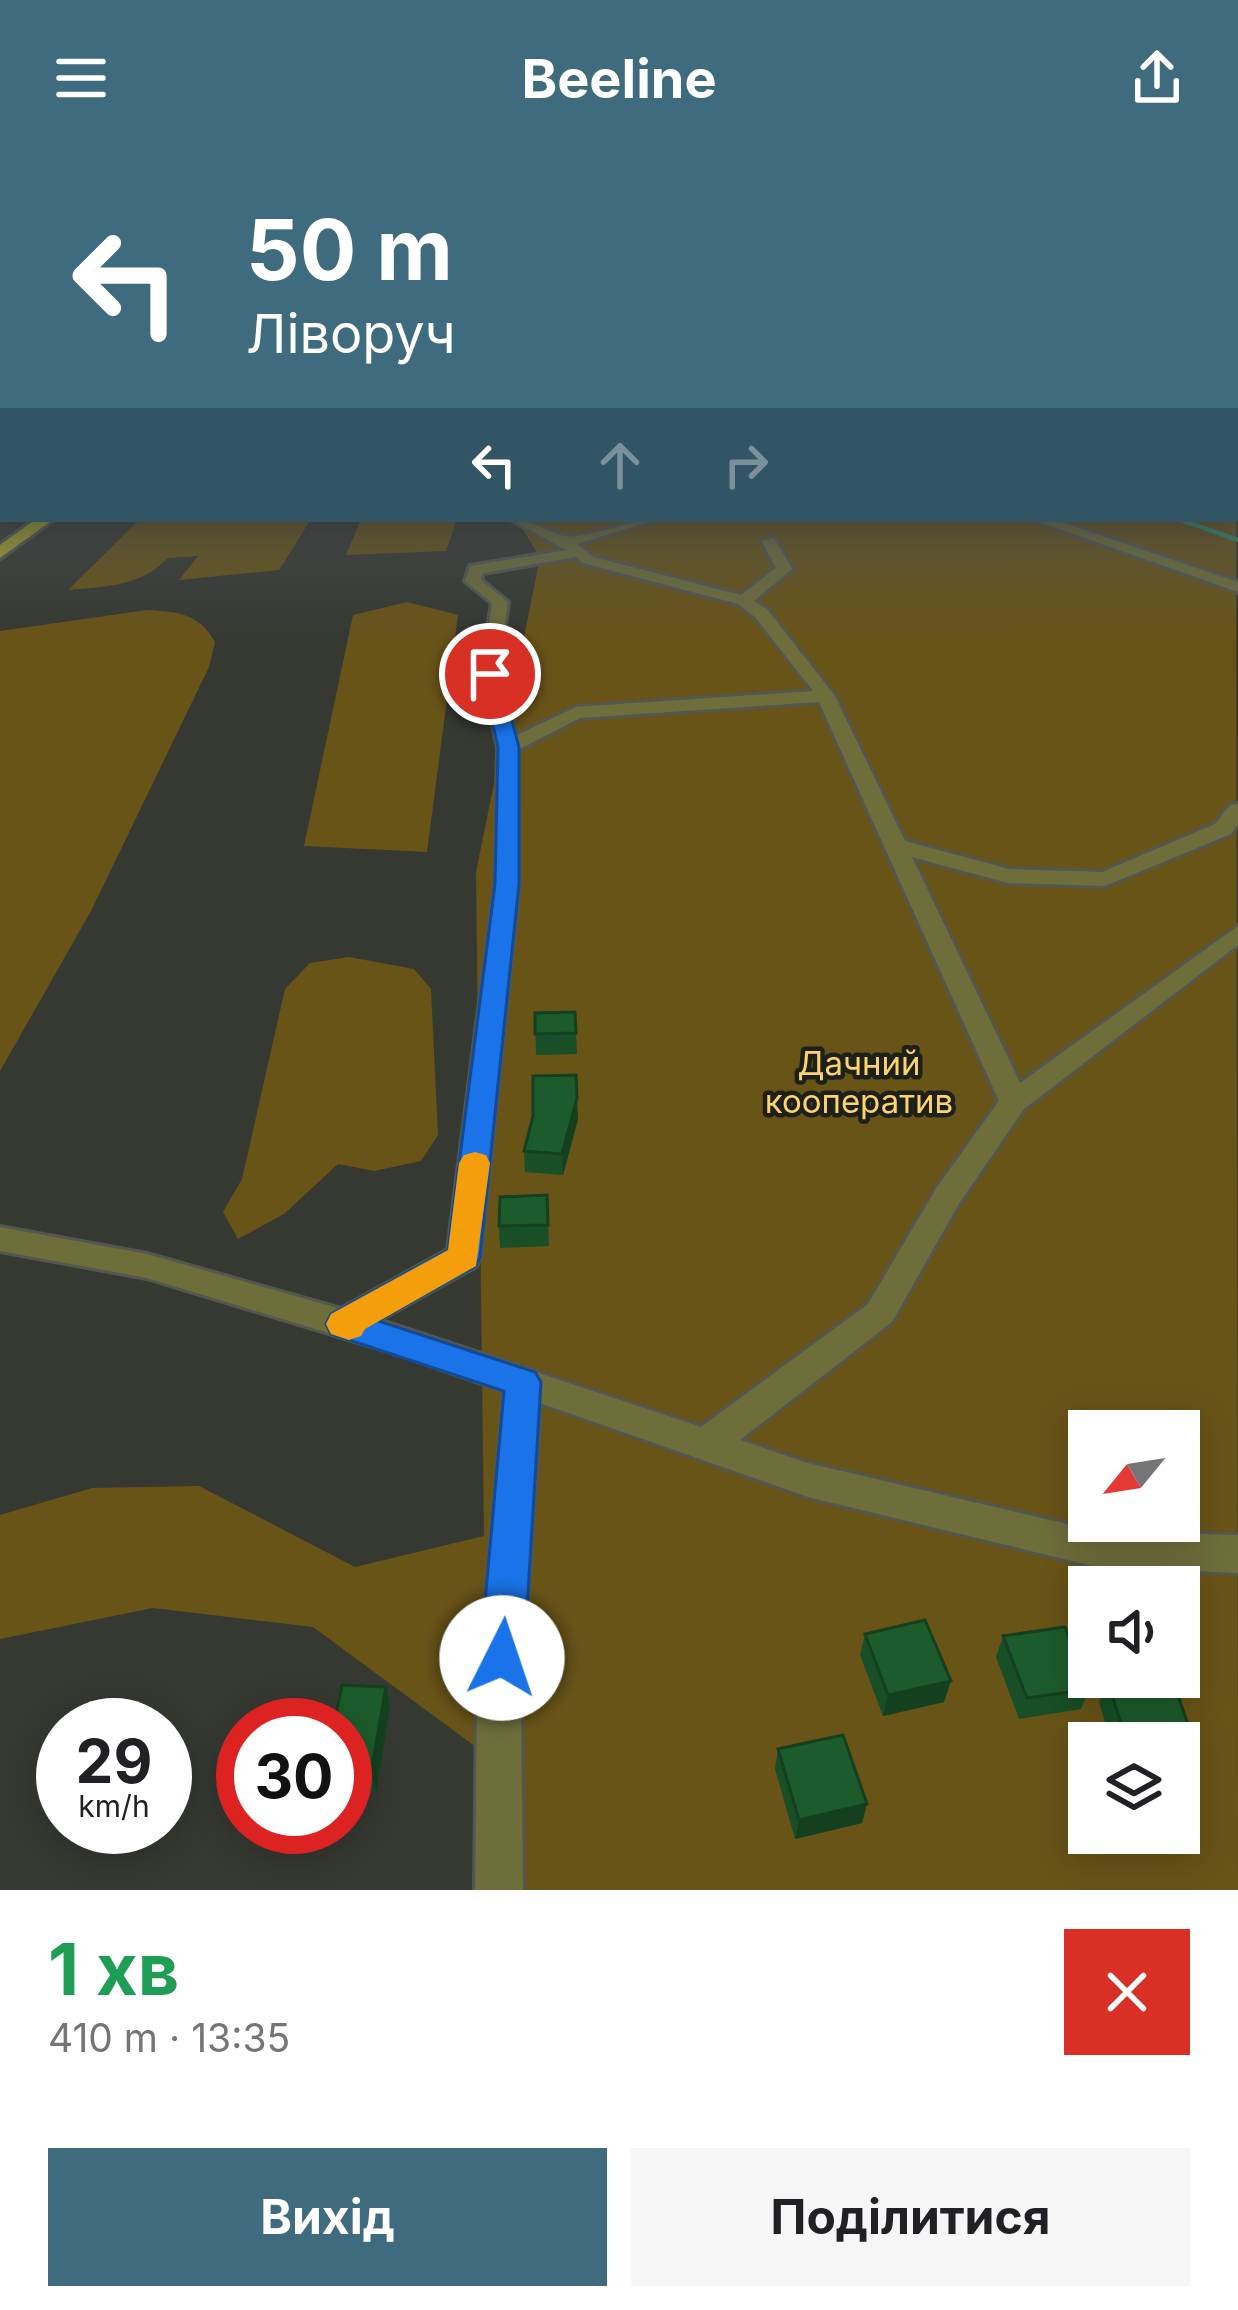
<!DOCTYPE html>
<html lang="uk">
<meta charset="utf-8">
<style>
body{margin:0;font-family:Inter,sans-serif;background:#f6f6f6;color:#202124;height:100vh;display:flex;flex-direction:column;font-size:45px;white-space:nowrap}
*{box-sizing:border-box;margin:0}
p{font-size:39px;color:#757577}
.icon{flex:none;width:66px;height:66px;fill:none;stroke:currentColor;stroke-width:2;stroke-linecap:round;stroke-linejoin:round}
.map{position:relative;height:1734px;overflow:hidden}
.sheet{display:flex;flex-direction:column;background:#fff;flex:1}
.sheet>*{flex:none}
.banner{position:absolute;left:0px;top:0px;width:1239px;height:366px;box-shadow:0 6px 30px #0003;background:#3f6b7f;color:#fff;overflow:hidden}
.needle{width:78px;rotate:240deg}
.buttons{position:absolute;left:1068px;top:1254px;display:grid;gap:24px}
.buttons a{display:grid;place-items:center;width:132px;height:132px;border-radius:0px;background:#fff;box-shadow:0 6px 30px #0003;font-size:60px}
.speed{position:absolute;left:36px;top:1542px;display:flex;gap:24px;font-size:60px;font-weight:700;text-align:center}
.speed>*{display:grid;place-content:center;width:156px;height:156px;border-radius:50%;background:#fff;box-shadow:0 6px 30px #0003;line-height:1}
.speed small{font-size:30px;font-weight:400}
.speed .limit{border:18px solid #d22;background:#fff;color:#111}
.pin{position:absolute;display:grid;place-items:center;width:102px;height:102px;color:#fff;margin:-51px;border:6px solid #fff;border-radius:50%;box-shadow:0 3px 12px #0007}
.me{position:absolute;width:132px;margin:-66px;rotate:4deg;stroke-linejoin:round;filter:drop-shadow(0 0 9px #0008)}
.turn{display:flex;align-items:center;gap:42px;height:252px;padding:0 48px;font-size:54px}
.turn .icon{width:156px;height:156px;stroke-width:2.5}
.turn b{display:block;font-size:84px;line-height:102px}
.lanes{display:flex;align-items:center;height:114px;padding:0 48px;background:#0003;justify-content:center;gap:60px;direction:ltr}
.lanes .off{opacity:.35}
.round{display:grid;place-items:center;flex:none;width:126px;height:126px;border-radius:0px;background:#f6f6f6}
.head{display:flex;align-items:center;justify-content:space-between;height:204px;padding:0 48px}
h1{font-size:72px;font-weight:700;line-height:90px;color:#1e9e55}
.primary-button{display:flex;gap:24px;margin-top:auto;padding:24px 48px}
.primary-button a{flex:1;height:138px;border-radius:0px;background:#3f6b7f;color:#fff;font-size:48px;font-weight:700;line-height:138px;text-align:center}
.primary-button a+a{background:#f6f6f6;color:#202124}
header{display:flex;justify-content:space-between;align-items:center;height:156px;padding:0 48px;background:#3f6b7f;color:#fff;font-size:54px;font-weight:700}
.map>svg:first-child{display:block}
.green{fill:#695418;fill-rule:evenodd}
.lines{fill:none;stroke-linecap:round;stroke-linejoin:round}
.stream-far1{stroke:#2e8f71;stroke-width:3}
.stream{stroke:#2e8f71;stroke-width:4.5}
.minor-casing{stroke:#545750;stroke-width:6}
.major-casing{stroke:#545750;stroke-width:6}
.minor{fill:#6e6e3b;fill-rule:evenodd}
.major{fill:#a5a328;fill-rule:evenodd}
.wall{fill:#184f26}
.shaded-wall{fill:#14401f}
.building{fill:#1c5c2c;stroke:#14401f;stroke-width:3}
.route{fill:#1a73e8;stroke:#114b97;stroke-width:3}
.slow{fill:#f59e0b}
.labels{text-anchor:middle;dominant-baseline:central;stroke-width:9;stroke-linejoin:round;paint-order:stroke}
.park-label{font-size:33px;fill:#fcd46b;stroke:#1e201c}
</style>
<header><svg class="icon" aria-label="menu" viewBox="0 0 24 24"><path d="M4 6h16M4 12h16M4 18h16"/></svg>Beeline<svg class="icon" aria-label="share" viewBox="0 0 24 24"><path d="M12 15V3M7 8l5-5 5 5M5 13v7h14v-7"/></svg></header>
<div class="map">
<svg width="1238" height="1734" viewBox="0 0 1238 1734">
<rect width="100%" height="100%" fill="#363932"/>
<!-- green -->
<g class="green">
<path d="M1236 338 1238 1734H489L487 1599 313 1471 153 1452 0 1483V1359L92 1332 199 1330 355 1411 484 1380 476 716 540 402 517 363H1236ZM1089 1275H1179V1365H1089ZM1089 1431H1179V1521H1089ZM1089 1587H1179V1677H1089Z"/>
<path d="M140 363H311L279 414 179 424 198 400 168 402C139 431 108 430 68 434Z"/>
<polygon points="361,363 457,363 446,395 346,399"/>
<polygon points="407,446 458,459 427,696 304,690 353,459"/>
<path d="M147 454C178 456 199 457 215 486L209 511 91 755 0 915V475Z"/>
<polygon points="349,801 414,813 431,833 438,979 421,1005 374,1015 338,1008 284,1058 238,1083 223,1056 242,1023 285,833 310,807"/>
</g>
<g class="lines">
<!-- stream-far1 -->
<polyline class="stream-far1" points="1179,363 1189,367"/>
<!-- stream -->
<polyline class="stream" points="1181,364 1238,384"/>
<defs>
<g id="minor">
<rect x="1236" y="250" width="2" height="7"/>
<path d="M510 363C532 363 544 375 564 380 585 384 631 363 658 363L577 388 593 401 741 439 776 412 762 385 774 382 792 413 754 445 767 453 835 540 905 685 1009 713 1102 716 1215 668 1230 649 1238 648V668L1231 678 1105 730 1008 727 912 701 1020 927 1238 770V789L1024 953 960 1046 892 1166 740 1284 808 1307 1097 1375 1238 1379V1417L1097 1411 808 1341 540 1247 521 1547 523 1734H475L477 1547 504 1235 404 1200 147 1122 0 1095V1071L147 1098 341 1153 448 1094 495 728 498 591 481 517 492 447 465 425 470 410 566 394ZM576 401 583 407 738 448 755 461 813 535 576 551 515 580 499 517 508 446 481 424 483 417ZM819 546 999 945 937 1031 868 1148 701 1271 379 1164 476 1110 480 1101 519 728 518 594 580 562Z"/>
<polygon points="1031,363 1052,363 1238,426 1238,436"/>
</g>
<polygon id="major" points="36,363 54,363 0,402 0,389"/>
</defs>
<!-- minor casing -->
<use href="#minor" class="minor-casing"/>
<!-- major casing -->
<use href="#major" class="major-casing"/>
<!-- minor -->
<use href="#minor" class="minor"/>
<!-- major -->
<use href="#major" class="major"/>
</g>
<!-- wall -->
<g class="wall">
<polygon points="575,856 577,898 536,899 535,857"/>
<polygon points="578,963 563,1019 525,1016 524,995"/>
<polygon points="547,1039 549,1090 500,1092 499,1070"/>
<polygon points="865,1478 944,1546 883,1560 860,1499"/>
<polygon points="1003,1480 1090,1533 1081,1553 1019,1563 996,1501"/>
<polygon points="1108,1526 1196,1593 1184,1613 1179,1613 1179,1587 1111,1587 1099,1546"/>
<polygon points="386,1531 390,1551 376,1636 345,1635 345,1569"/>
<polygon points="778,1593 867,1648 862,1667 795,1683 775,1613"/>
</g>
<!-- shaded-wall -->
<g class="shaded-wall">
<polygon points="577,942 578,963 563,1019 562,998"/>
<polygon points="951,1525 944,1546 883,1560 888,1539"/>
<polygon points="386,1531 390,1551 376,1636 371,1616"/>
<polygon points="867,1648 862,1667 795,1683 799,1664"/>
</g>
<!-- building -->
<g class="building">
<polygon points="575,856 576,877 535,878 535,857"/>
<polygon points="576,919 577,942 562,998 524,995 533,960 533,920"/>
<polygon points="547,1039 548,1069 499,1070 500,1041"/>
<polygon points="925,1464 951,1525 888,1539 865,1478"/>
<polygon points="1065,1471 1090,1533 1027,1542 1003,1480"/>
<polygon points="1173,1524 1196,1593 1179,1593 1179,1587 1127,1587 1108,1526"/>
<polygon points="342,1529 386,1531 371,1616 345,1615 345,1569 334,1569"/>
<polygon points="843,1579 867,1648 799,1664 778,1593"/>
</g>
<!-- sky -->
<linearGradient id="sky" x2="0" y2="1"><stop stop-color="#1e1f1c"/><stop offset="0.5" stop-color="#4c545a"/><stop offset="1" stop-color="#4c545a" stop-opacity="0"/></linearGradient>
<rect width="1238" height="484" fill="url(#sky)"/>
<!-- route -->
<polygon class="route" points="490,512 499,518 519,591 519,728 480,1101 476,1110 378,1165 535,1216 541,1226 524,1502 518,1517 502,1523 487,1517 480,1502 504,1235 331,1178 326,1168 331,1158 448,1094 495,728 498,591 481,518"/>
<!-- slow -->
<polygon class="slow" points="475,996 486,999 490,1007 476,1110 365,1173 361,1180 349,1184 331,1178 326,1168 331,1158 448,1094 459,1007 464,999"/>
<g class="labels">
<!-- park labels -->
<g class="park-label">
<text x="859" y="907">Дачний<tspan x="859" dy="38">кооператив</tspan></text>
</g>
</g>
</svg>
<div class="buttons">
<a><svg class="needle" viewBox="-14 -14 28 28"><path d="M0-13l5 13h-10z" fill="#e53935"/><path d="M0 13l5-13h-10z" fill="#757577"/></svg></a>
<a><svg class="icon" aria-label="sound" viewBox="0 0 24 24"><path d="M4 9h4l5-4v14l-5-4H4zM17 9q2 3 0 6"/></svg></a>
<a><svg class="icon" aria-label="layers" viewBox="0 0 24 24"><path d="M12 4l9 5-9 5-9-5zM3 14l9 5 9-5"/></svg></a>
</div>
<div class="speed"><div>29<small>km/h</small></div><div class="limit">30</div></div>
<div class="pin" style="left:490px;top:518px;background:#d93025"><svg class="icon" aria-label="arrive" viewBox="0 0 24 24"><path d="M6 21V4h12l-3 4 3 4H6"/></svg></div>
<svg class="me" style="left:502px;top:1502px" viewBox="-20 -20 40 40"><circle r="19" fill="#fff"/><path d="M0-13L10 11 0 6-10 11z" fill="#1a73e8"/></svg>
<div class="banner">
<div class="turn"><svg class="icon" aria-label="left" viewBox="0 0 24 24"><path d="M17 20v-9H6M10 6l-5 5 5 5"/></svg><div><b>50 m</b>Ліворуч</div></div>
<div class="lanes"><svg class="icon" aria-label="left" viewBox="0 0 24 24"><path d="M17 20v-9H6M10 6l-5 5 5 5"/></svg><svg class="icon off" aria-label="ahead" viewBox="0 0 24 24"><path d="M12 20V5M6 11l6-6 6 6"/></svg><svg class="icon off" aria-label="right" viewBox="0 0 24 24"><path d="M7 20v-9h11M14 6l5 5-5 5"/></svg></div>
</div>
</div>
<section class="sheet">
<div class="head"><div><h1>1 хв</h1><p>410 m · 13:35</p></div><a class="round" style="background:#d93025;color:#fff"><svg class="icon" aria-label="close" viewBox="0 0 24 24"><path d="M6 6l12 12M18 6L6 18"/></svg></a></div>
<div class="primary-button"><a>Вихід</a><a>Поділитися</a></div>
</section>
